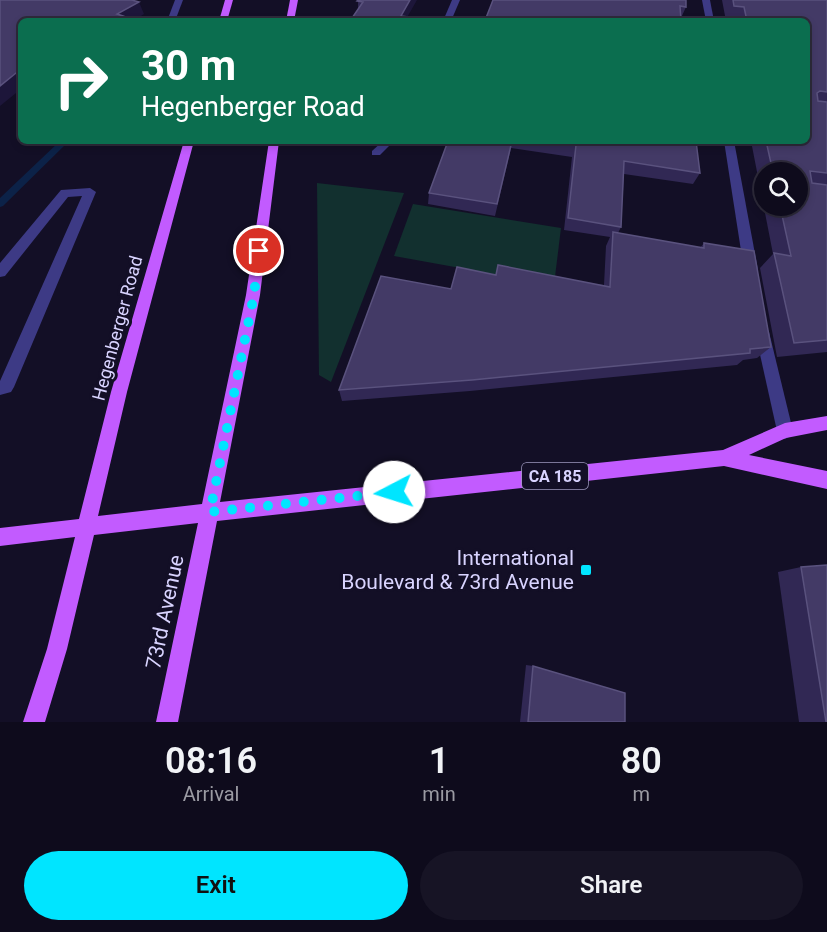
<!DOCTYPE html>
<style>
body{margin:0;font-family:Roboto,sans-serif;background:#171425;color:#f1f3f6;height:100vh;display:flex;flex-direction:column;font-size:22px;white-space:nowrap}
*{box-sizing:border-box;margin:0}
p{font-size:20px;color:#9b9ba3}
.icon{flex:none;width:33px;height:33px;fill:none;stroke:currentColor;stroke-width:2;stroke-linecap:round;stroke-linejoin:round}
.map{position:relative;height:722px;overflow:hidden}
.details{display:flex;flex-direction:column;background:#0e0b1c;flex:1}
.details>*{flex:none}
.hud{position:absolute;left:18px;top:18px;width:792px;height:126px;border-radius:9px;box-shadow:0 3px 9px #0003,0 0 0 2px #2e2b3b;background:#0b6e4f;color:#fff;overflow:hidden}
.controls{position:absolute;left:754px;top:162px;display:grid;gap:12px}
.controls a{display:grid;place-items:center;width:54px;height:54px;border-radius:50%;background:#0e0b1c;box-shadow:0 3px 9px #0003,0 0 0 2px #2e2b3b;font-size:30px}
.pin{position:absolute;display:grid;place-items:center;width:51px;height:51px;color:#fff;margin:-26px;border:3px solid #fff;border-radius:50%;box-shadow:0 2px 6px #0007}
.me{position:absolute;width:66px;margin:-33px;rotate:265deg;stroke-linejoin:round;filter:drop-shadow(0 0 4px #0008)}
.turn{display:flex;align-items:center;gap:21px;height:126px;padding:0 24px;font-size:27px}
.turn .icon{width:78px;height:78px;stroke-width:2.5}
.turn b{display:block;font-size:42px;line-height:51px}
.eta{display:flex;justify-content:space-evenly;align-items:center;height:102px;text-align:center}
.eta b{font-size:36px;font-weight:600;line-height:42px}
.cta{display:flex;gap:12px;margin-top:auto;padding:12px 24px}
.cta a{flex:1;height:69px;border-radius:36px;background:#00e5ff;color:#111;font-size:24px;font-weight:600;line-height:69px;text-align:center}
.cta a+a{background:#171425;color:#f1f3f6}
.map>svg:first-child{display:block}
.green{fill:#12302f}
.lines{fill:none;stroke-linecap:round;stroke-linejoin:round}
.stream{fill:#0c2248;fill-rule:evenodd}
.minor{fill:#3d3a85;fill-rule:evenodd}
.major{fill:#c25bff;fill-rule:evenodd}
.wall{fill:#312854;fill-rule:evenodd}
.shaded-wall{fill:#1d163a}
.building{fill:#433a66;stroke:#5a527e;stroke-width:1.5}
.route{stroke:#00e5ff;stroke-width:10;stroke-dasharray:0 18}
.poi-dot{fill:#00e5ff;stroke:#130f26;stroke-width:2}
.labels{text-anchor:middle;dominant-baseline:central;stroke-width:6;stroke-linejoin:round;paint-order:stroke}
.shield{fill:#130f26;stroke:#9e99be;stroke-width:1.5}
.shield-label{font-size:16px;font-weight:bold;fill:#d9d4ff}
.street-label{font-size:18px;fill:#d9d4ff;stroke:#130f26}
.near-poi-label{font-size:21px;fill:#d9d4ff;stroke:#130f26;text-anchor:end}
.near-street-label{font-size:21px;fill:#d9d4ff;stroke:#130f26}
</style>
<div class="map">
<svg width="827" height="722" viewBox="0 0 827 722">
<rect width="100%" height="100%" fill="#130f26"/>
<!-- green -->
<g class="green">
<polygon points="317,183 404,193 331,382 319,375"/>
<polygon points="413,204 561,228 554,285 394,256"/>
</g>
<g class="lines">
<!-- stream -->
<polygon class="stream" points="60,141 69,141 3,206 0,207 0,198"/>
<!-- minor -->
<g class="minor">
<polygon points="175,0 183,0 175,21 167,21"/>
<polygon points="452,0 460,0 451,21 443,21"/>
<polygon points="702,0 710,0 714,21 706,21"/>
<polygon points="383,141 394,141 380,155 372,155 372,151"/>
<polygon points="724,141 734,141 758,270 751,275 744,270"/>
<polygon points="90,188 96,192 14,387 11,392 0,395 0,381 82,196 68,197 5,276 0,277 0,263 61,190"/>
<polygon points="762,326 767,328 769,332 793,431 791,436 785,439 779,436 777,431 755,332 757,328"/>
</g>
<!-- major -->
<g class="major">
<polygon points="225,0 233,0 227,21 219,21"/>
<polygon points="290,0 298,0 294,21 286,21"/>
<polygon points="184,141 194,141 127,392 98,516 202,504 246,295 269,141 279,141 260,295 220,502 723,450 785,423 827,416 827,430 786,438 749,455 827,471 827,489 724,466 217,521 178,722 156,722 198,523 94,535 67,649 45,722 23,722 47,649 75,537 0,546 0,528 79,519 111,392"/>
</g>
</g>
<!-- wall -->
<g class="wall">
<polygon points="358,0 409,17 409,21 350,21 358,9"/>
<polygon points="493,0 686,7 681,18 681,21 486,21"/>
<path d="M722 0H827V352L777 357 760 268 773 254 751 141H807V21H726ZM765 172H798V206H765Z"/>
<polygon points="448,141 696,141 700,173 693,184 624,174 621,227 618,233 700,248 704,243 771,347 757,358 743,360 737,365 470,391 342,401 339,390 451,289 496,275 604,285 606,246 610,237 564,230 572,157 511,148 495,216 428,204 429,193"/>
<polygon points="801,567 827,722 799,722 778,572"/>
<polygon points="526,665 533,666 625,722 520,722"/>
</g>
<!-- shaded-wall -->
<g class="shaded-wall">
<polygon points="410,0 417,0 405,21 401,16"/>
<polygon points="139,2 144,14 133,21 114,21 117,14"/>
<polygon points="21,69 21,89 0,106 0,86"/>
</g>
<!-- building -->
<g class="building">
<polygon points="0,0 132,0 139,2 117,14 123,16 114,21 21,21 21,69 0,86"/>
<polygon points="358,0 410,0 401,16 409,17 407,21 350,21 363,2 357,1"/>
<polygon points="493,0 686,0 686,7 680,6 681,21 493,21 493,19 486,18"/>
<polygon points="733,0 827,0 827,92 820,91 817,93 818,101 827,102 827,173 810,171 812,183 827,185 827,340 794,343 774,253 791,256 780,206 798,206 798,172 773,172 766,141 807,141 807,21 747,21 744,7 734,6"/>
<polygon points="448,141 512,141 497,204 429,193"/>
<polygon points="547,141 696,141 700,173 624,161 621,227 568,218 576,145"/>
<polygon points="613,232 704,248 704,243 754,251 771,347 750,349 750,353 472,380 339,390 381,276 451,289 457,267 496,275 498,265 610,287"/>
<polygon points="827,565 827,722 826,722 801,567"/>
<polygon points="533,666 625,693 625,722 528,722"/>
</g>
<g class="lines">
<!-- route -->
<polyline class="route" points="259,251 254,295 210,512 394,492"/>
</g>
<!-- markers -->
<rect class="poi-dot" x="580" y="564" width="12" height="12" rx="3"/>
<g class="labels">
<!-- shield labels -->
<rect class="shield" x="522" y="463" width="66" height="26" rx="4.5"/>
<g class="shield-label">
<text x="555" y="476">CA 185</text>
</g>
<!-- street labels -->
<g class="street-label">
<text transform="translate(117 328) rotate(-75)">Hegenberger Road</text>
</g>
<!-- near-poi labels -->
<g class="near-poi-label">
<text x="574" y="558">International<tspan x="574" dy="24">Boulevard &amp; 73rd Avenue</tspan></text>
</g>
<!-- near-street labels -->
<g class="near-street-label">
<text transform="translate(165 612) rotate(-78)">73rd Avenue</text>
</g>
</g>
</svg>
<div class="controls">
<a><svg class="icon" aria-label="search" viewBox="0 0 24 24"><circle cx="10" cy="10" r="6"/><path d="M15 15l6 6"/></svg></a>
</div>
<div class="pin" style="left:259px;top:251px;background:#d93025"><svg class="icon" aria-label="arrive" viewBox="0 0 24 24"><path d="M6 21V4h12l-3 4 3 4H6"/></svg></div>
<svg class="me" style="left:394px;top:492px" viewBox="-20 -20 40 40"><circle r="19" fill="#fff"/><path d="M0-13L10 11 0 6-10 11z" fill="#00e5ff"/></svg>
<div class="hud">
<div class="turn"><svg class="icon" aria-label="right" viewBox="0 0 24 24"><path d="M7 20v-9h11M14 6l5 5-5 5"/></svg><div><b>30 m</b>Hegenberger Road</div></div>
</div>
</div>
<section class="details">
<div class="eta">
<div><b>08:16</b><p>Arrival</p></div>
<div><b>1</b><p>min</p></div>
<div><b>80</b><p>m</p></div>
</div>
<div class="cta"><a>Exit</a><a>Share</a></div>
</section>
